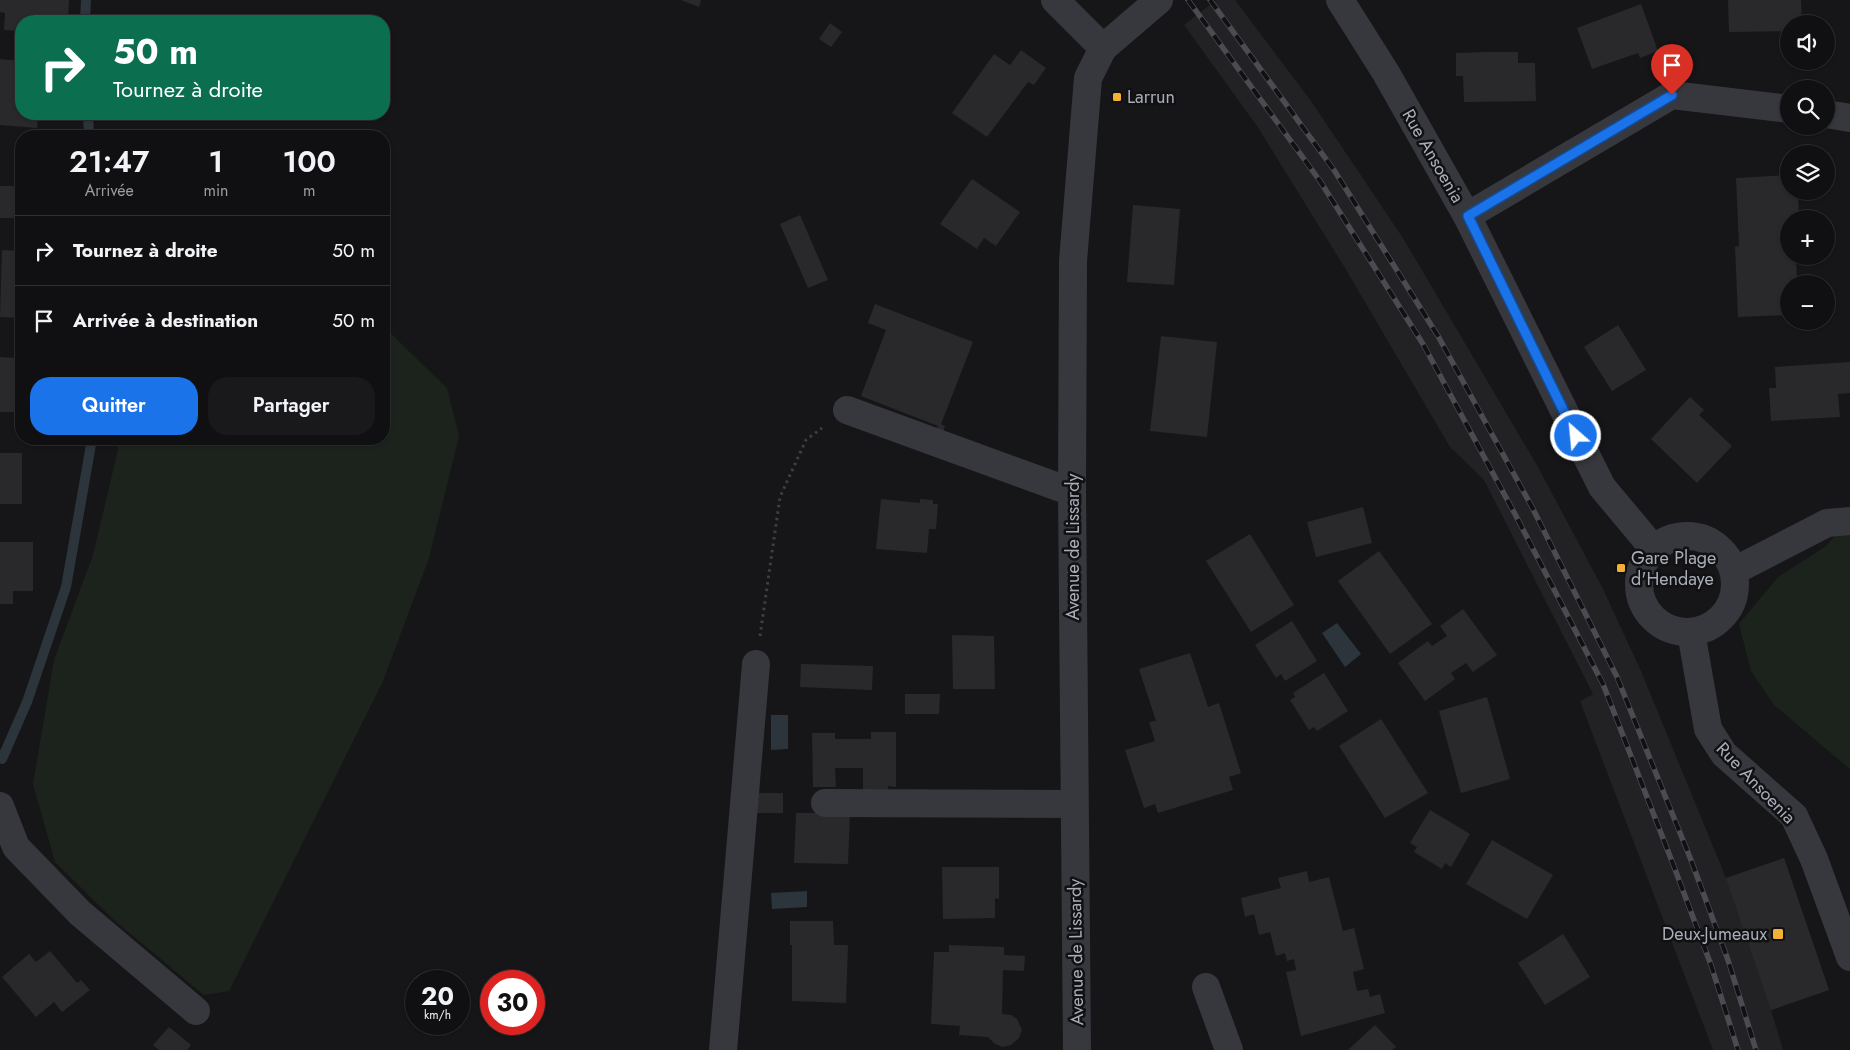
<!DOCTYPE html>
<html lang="fr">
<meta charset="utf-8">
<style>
body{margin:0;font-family:Jost,sans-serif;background:#19191b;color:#f1f3f6;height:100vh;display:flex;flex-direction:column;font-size:19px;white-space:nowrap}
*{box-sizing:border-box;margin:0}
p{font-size:16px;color:#9c9d9f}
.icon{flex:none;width:28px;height:28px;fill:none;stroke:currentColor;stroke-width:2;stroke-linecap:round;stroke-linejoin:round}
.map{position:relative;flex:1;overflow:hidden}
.sheet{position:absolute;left:15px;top:130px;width:375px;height:315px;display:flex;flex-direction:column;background:#101012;border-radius:20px;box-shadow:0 1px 4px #0004,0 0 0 1px #303032}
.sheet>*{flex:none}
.hud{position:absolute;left:15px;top:15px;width:375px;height:105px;border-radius:20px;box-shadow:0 1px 4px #0004,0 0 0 1px #303032;background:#0b6e4f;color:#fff;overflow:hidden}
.fabs{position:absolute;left:1780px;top:15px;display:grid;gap:10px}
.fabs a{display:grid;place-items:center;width:55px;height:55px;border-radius:50%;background:#101012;box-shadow:0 1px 4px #0004,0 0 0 1px #303032;font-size:25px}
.speed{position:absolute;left:405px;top:970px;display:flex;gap:10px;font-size:25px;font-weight:700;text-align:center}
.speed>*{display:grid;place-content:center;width:65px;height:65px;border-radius:50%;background:#101012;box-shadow:0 1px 4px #0004,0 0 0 1px #303032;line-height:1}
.speed small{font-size:12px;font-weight:400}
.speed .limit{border:8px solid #d22;background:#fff;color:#111}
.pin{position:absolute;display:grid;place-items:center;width:42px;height:42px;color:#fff;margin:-51px -21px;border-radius:50% 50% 50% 0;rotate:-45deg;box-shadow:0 0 5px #0007}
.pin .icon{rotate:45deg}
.me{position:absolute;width:55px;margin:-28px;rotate:333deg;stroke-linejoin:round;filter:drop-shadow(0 0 4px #0008)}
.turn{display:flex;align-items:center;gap:18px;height:105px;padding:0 15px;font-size:22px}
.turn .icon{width:65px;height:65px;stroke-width:2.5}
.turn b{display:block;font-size:35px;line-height:42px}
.eta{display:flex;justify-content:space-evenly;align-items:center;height:85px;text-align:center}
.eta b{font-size:30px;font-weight:600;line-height:35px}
.action{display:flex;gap:10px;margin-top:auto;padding:10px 15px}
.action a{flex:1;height:58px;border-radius:20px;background:#1a73e8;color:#fff;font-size:20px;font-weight:600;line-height:58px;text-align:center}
.action a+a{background:#19191b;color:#f1f3f6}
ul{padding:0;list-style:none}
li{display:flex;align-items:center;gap:15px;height:70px;padding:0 15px;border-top:1px solid #303032}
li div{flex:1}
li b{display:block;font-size:19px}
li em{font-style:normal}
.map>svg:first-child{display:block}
.built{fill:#222225}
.green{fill:#1c231d}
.water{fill:#2c353c}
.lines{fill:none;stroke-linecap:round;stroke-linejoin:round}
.stream{stroke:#2c353c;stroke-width:10}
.building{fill:#29292c}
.path{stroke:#3d3f44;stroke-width:3;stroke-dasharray:2.5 4;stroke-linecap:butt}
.minor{stroke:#37383d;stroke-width:28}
.rail-casing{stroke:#4a4c52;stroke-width:5.5}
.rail{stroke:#111113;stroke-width:4;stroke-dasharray:11;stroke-linecap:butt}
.route-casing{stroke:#114b97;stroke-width:12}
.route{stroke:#1a73e8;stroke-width:9}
.poi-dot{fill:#f2b134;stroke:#111113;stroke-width:2}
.labels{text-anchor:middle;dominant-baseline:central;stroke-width:5;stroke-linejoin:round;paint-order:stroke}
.poi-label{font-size:18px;fill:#a8adb8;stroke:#111113;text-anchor:start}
.street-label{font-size:18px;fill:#a8adb8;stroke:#111113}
</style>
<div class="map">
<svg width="1850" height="1050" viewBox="0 0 1850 1050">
<rect width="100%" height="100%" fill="#161618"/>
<!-- built -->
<polygon class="built" points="1216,0 1235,0 1311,101 1403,238 1538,467 1603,589 1641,671 1726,878 1784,858 1829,990 1771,1010 1783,1050 1713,1050 1580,701 1593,694 1484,480 1450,447 1345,268 1257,126 1184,25"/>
<!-- green -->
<g class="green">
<polygon points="384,327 447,388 459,436 429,558 383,681 229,991 204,995 115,921 55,862 33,784 54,660 93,555 118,450 117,439 384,439"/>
<polygon points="1850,520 1850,769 1774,705 1751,671 1739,624 1778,577 1825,547"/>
</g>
<!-- water -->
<g class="water">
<polygon points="1337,623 1361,654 1345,667 1322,633"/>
<polygon points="771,715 788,715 788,749 771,750"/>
<polygon points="807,891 807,907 772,909 771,893"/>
</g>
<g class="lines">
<!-- stream -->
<g class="stream">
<polyline points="85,21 86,0"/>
<polyline points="88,114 89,136"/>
<polyline points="2,759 27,702 66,587 92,439"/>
</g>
</g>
<!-- building -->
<g class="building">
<polygon points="0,0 69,0 68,21 21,21 21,31 4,30 5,13 0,12"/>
<polygon points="681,0 701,0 699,7"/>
<polygon points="1728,0 1801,0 1802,24 1789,24 1789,31 1729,32"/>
<polygon points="1641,4 1658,51 1640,58 1638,53 1592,69 1577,28"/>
<polygon points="830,23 842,32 831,47 819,39"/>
<polygon points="1021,50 1046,68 1034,85 1028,82 987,137 952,113 994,54 1010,65"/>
<polygon points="1485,52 1518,52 1518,63 1535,63 1536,101 1464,102 1463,76 1456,76 1456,53"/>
<polygon points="0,59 21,61 21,114 38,114 37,128 0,125"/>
<polygon points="1789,175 1789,191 1798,191 1799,219 1789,219 1789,256 1796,256 1797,284 1789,284 1789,315 1738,317 1735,247 1739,246 1736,178"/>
<polygon points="972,179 1020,212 996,246 984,238 977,249 940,224"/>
<rect x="0" y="186" width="21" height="32"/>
<polygon points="1133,205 1180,209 1174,285 1127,282"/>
<polygon points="800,215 828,280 808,288 780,224"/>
<polygon points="2,250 21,251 21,318 0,317"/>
<polygon points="875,304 973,342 941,424 945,426 943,433 936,431 938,426 861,396 886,330 868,323"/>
<polygon points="1618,325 1646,370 1612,391 1584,347"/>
<polygon points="1161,336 1217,342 1207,437 1150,431"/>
<polygon points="0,357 16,358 15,412 0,412"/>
<polygon points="1850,362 1850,393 1838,394 1840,417 1771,421 1769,388 1776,388 1775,367"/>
<polygon points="1690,397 1704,410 1699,415 1732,446 1697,483 1651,439"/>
<rect x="0" y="453" width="22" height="51"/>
<polygon points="881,499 920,503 920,499 933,500 933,504 938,504 936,529 929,529 927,553 876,549"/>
<polygon points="1363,507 1372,543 1316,557 1307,522"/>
<polygon points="1250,534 1294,605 1251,632 1206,561"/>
<polygon points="0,542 33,542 33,591 13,591 13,604 0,604"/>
<polygon points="1379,551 1432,624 1390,654 1338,581"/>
<polygon points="1463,609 1497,655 1473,672 1466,663 1451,673 1455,679 1425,701 1398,663 1428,641 1432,646 1447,636 1440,626"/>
<polygon points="1292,621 1317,661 1285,681 1281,674 1276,678 1255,645"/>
<polygon points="952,635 994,636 995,689 953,689"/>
<polygon points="1190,653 1208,707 1219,703 1241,773 1229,777 1233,790 1158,813 1155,804 1144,808 1125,750 1155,741 1149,722 1156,721 1139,669"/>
<polygon points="801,664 873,666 872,690 800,687"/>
<polygon points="1324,673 1348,711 1317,731 1314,727 1309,730 1290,700 1295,697 1293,693"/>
<polygon points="905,694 940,694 939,714 905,714"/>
<polygon points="1487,697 1510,779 1461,793 1439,711"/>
<polygon points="1381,719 1428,793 1385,818 1339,746"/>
<polygon points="871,732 896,732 896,787 888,786 888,791 863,791 863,768 835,768 836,787 813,787 812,733 835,733 835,739 871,739"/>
<polygon points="748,793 783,793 783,813 745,813"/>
<polygon points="1430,810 1470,834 1451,867 1445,863 1442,869 1414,852 1417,847 1410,843"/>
<polygon points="796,813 850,813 848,864 794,863"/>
<polygon points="1492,840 1553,875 1527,919 1466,884"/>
<polygon points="1784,858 1829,990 1771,1010 1726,878"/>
<polygon points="942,867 999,867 999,899 995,898 995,918 943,919"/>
<polygon points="1307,871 1309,882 1329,877 1343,931 1354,928 1364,969 1353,972 1357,991 1368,989 1370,997 1380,994 1385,1013 1301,1036 1286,972 1296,970 1294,959 1287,961 1285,953 1276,956 1270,932 1259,935 1254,914 1245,917 1241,898 1281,888 1278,878"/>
<polygon points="790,921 833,921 834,945 848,945 846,1003 792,1001 792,945 790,945"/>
<polygon points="1563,934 1590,977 1545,1005 1518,963"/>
<polygon points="949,945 1004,947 1004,955 1025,956 1024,971 1003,970 1002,1014 1011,1015 1017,1019 1022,1030 1019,1038 1011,1045 1003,1047 995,1044 988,1037 959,1035 960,1026 931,1024 934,952 949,952"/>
<polygon points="50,951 77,983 81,980 90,990 62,1012 54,1002 36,1017 2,977 29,954 36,962"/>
<polygon points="1375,1025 1396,1047 1392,1050 1348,1050"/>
<polygon points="169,1027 191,1045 187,1050 159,1050 153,1045"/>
</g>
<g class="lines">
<!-- path -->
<polyline class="path" points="760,636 780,497 806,440 822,428"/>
<!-- minor -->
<g class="minor">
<polyline points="1055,0 1103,48"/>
<polyline points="1340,0 1386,73 1467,216 1602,487 1653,548"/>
<polyline points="1826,114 1850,118"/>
<polyline points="1467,216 1672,95 1789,109"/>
<polyline points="847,410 1072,492"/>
<circle cx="1687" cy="584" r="48"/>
<polyline points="1734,571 1827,523 1850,521"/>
<polyline points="1691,632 1708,729 1724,754 1794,816 1814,859 1850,957"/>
<polyline points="825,803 1074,804"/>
<polyline points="0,806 16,847 80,913 196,1011"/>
<polyline points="1206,987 1229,1050"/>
<polyline points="723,1050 756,664"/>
<polyline points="1077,1050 1072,492 1073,261 1088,78 1103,48 1159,0"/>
</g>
<defs>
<g id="rail">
<polyline points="1188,0 1320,181 1423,344 1516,516 1603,684 1673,864 1711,965 1738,1050"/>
<polyline points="1210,0 1334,170 1438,336 1532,507 1617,677 1691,860 1728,960 1756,1050"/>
</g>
</defs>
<!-- rail casing -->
<use href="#rail" class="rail-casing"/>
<!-- rail -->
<use href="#rail" class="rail"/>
</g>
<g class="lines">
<defs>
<polyline id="route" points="1576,436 1468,216 1672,95"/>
</defs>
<!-- route casing -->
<use href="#route" class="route-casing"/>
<!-- route -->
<use href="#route" class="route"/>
</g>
<!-- markers -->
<g class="poi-dot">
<rect x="1112" y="92" width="10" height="10" rx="2.5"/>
<rect x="1616" y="563" width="10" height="10" rx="2.5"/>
<rect x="1772" y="928" width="12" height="12" rx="2.5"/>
</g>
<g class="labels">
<!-- poi labels -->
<g class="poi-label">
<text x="1127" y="97">Larrun</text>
<text x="1631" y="558">Gare Plage<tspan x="1631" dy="21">d'Hendaye</tspan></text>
<text x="1767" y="934" text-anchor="end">Deux-Jumeaux</text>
</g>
<!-- street labels -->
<g class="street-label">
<text transform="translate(1433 156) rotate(60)">Rue Ansoenia</text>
<text transform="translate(1073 547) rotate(-90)">Avenue de Lissardy</text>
<text transform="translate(1756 783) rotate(46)">Rue Ansoenia</text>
<text transform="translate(1076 952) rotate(-91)">Avenue de Lissardy</text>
</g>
</g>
</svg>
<div class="fabs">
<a><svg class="icon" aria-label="sound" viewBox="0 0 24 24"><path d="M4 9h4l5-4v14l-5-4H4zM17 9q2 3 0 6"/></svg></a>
<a><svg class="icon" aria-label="search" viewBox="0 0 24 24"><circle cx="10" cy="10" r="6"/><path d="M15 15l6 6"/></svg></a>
<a><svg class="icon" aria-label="layers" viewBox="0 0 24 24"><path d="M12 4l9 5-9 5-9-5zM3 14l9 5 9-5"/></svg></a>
<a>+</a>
<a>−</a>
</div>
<div class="speed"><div>20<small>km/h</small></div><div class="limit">30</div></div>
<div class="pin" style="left:1672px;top:95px;background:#d93025"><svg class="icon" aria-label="arrive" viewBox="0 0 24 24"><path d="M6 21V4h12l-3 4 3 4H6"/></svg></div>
<svg class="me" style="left:1576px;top:436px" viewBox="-20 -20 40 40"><circle r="17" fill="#1a73e8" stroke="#fff" stroke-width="3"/><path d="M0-11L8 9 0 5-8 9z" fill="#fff"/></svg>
<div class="hud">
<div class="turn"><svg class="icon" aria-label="right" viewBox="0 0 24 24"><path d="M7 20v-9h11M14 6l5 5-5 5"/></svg><div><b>50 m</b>Tournez à droite</div></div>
</div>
<section class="sheet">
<div class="eta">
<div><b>21:47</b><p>Arrivée</p></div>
<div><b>1</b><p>min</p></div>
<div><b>100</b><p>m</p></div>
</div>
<ul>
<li><svg class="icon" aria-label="right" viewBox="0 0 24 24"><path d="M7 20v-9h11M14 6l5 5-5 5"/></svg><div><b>Tournez à droite</b></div><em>50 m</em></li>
<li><svg class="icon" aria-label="arrive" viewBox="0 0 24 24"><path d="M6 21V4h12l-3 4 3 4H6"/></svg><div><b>Arrivée à destination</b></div><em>50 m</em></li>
</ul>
<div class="action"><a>Quitter</a><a>Partager</a></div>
</section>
</div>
